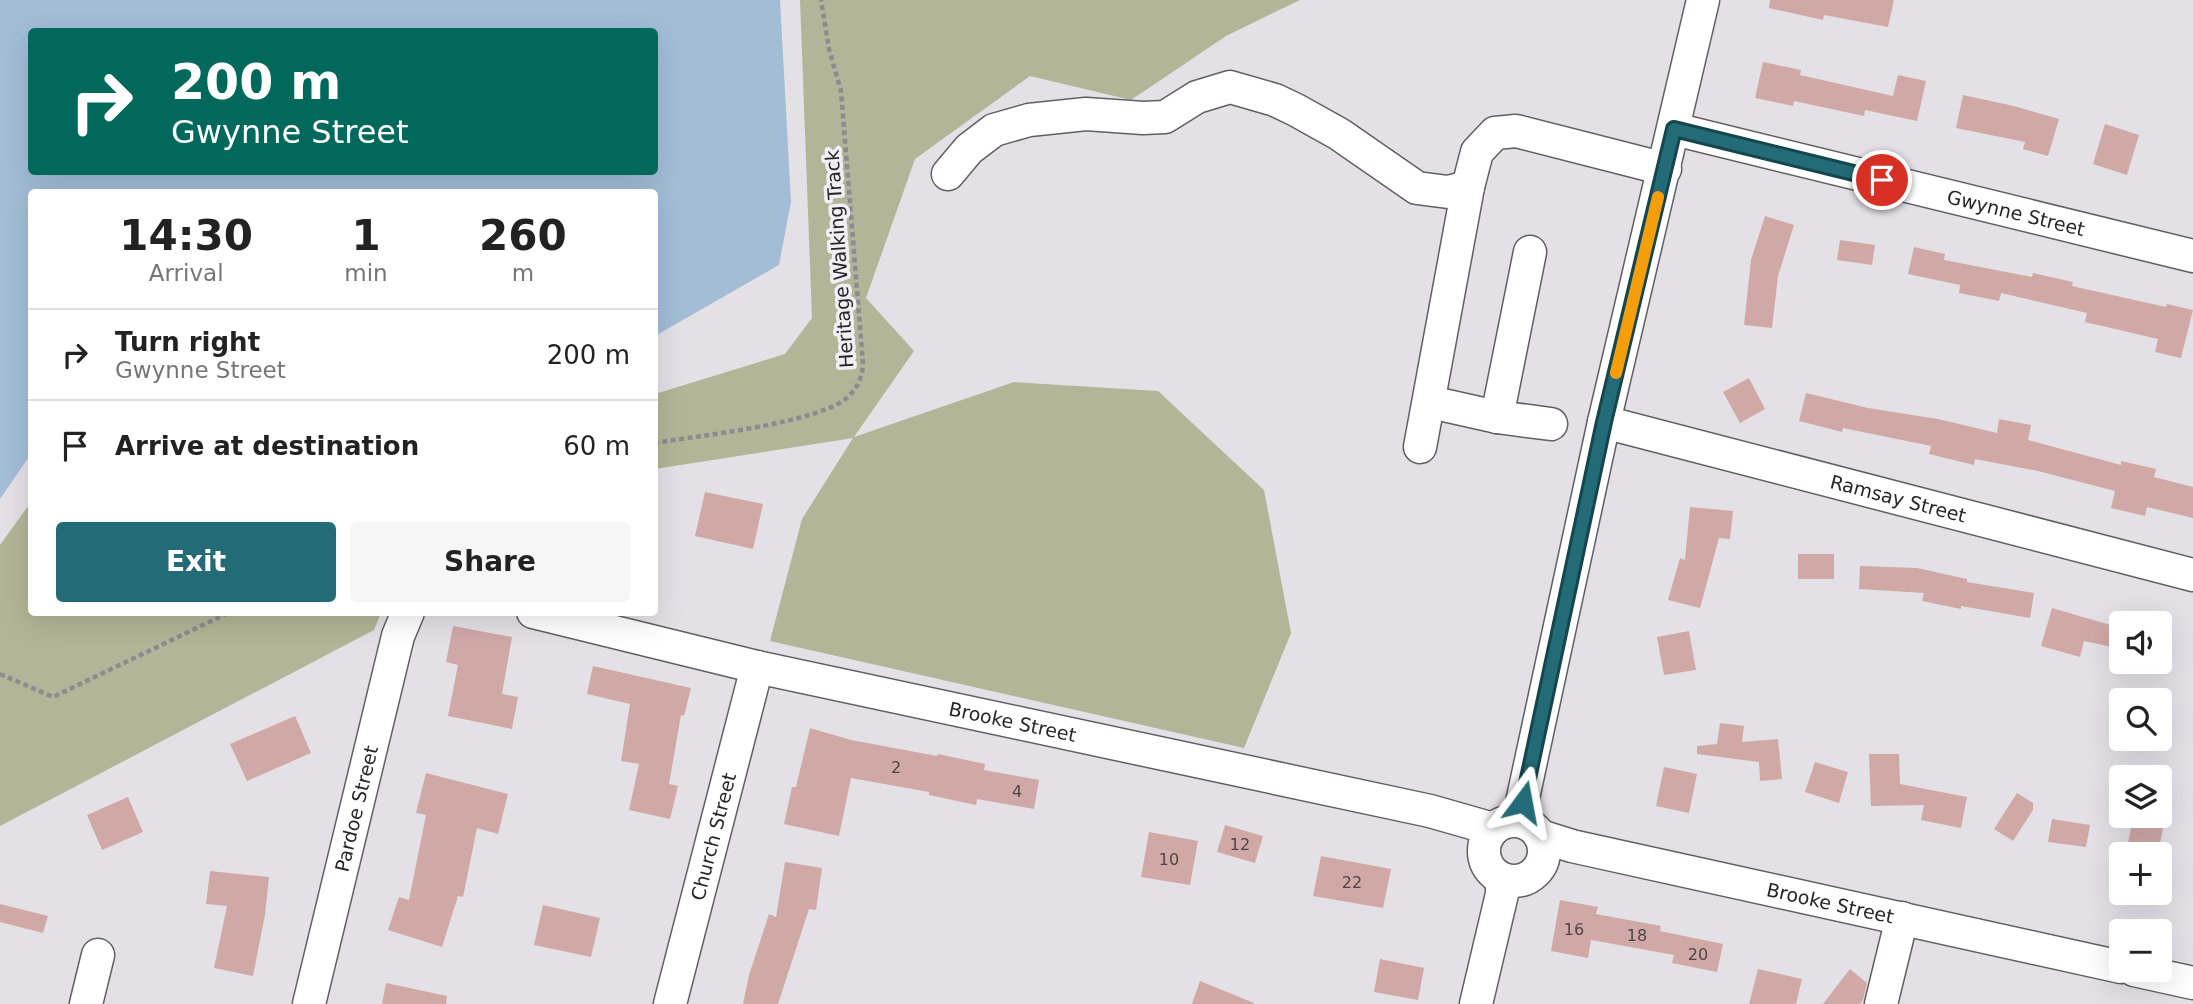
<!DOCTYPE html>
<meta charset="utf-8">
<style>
body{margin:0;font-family:"DejaVu Sans",sans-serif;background:#f6f6f6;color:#222;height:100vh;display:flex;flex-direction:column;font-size:26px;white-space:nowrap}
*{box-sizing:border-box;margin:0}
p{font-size:23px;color:#767676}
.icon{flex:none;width:38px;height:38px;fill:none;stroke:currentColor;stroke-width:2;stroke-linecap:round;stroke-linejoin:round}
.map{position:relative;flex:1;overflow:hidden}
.details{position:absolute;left:28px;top:189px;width:630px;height:427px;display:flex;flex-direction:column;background:#fff;border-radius:7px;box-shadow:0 7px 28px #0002}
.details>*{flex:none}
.hud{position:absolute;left:28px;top:28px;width:630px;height:147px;border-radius:7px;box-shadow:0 7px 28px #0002;background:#00695c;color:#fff;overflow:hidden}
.tools{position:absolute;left:2109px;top:611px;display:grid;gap:14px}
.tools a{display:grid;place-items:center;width:63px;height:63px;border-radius:7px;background:#fff;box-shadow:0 7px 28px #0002;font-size:35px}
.pin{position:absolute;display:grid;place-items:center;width:60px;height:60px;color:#fff;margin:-30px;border:4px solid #fff;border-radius:50%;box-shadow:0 2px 7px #0007}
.me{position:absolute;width:77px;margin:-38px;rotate:13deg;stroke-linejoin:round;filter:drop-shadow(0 0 5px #0008)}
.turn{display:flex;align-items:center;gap:24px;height:147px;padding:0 28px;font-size:32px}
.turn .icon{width:91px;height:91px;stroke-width:2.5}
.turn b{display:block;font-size:49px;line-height:60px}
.eta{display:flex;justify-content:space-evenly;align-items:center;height:119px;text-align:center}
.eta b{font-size:42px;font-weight:600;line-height:49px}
.cta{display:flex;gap:14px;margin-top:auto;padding:14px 28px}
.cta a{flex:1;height:80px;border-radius:7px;background:#226b77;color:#fff;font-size:28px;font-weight:600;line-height:80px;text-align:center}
.cta a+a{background:#f6f6f6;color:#222}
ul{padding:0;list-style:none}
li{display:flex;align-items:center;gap:21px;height:91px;padding:0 28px;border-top:2px solid #e0e0e0}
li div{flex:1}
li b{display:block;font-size:26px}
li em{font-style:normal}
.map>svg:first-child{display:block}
.green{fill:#b2b597}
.water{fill:#a3bdd7;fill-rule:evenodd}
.building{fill:#d0a9a7}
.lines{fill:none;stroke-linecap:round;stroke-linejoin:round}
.minor-casing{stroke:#625f64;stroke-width:35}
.path{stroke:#8d8b8f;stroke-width:4.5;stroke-dasharray:5 3.5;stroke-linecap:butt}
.minor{stroke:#fff;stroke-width:32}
.route-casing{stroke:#16464d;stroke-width:18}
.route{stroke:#226b77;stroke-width:12}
.slow{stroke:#f59e0b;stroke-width:12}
.labels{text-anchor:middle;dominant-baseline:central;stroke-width:7;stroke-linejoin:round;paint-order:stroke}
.number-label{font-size:16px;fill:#504546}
.street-label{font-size:19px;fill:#252426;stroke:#f2eff4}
</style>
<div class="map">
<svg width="2193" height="1004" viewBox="0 0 2193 1004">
<rect width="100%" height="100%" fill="#e4e1e6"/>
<!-- green -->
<g class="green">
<polygon points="800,0 1300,0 1226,36 1131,100 1030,76 915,159 866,298 914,351 854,437 1014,382 1158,391 1264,490 1291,633 1244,748 770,641 802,519 853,438 655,469 655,394 785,354 812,318"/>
<polygon points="31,502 32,612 381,613 374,630 0,826 0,545"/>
</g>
<!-- water -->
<path class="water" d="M0 0H780L791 202 779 265 655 336 654 192H32L31 454 0 499ZM32 32H654V172H32Z"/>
<!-- building -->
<g class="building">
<polygon points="1770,0 1894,0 1888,27 1824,15 1823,20 1769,8"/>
<polygon points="1763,62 1801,70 1800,75 1893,96 1898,75 1926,81 1917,121 1865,110 1864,116 1794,101 1793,106 1755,98"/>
<polygon points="1963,95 2014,106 2059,119 2048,156 2023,149 2025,142 1956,128"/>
<polygon points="2105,124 2139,135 2127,175 2093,164"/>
<polygon points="1765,216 1794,225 1778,276 1772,328 1744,325 1751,260"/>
<polygon points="1840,240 1875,245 1872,265 1837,260"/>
<polygon points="1914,247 1945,254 1944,260 2032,277 2033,273 2073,282 2072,286 2166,307 2167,304 2193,310 2181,358 2155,352 2158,339 2085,322 2087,313 2001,293 1999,301 1959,293 1960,285 1908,274"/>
<polygon points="1749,378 1765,409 1740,423 1723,392"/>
<polygon points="1806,393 1868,408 1938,419 1997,433 1999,419 2031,425 2028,440 2121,465 2121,461 2156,469 2154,477 2193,487 2193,518 2147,507 2145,516 2111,508 2115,491 2038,471 1975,459 1974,465 1929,454 1931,446 1843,428 1842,432 1799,421"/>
<polygon points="705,492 763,504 753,549 695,536"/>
<polygon points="1690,507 1733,511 1730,539 1719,538 1700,608 1668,600 1680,558 1685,560"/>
<rect x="1798" y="554" width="36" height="25"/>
<polygon points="1860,566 1917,568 1967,579 1967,582 2034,593 2030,618 1961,606 1961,609 1922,601 1924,593 1859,589"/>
<polygon points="2052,608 2121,628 2121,649 2084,641 2080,657 2041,646"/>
<polygon points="453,626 512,637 502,694 518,697 512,729 448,716 458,665 446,662"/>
<polygon points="1689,631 1696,670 1664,675 1657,637"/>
<polygon points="593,666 691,688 684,716 681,715 669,784 678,786 670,819 629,810 639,764 621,761 630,704 587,694"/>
<polygon points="295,716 311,753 247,781 230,744"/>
<polygon points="1720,723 1744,726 1742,742 1778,739 1782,779 1760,781 1759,762 1697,754 1697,746 1717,744"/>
<polygon points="810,728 851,740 937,756 938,754 985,764 984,770 1039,780 1034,809 977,799 976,805 929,795 929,792 851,778 839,836 784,824 792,787 796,787"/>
<polygon points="1869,754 1899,754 1900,784 1967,797 1961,828 1921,820 1924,805 1871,806"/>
<polygon points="1815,762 1848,772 1839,803 1805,792"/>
<polygon points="1664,767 1697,774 1689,813 1656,806"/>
<polygon points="426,773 508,794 498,834 477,828 463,897 458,896 442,947 388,930 399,897 409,900 426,815 416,813"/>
<polygon points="2017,793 2033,803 2033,810 2013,841 1994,829"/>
<polygon points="128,797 143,832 102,850 87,815"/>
<polygon points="2133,817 2164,823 2158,854 2126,854"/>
<polygon points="2052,819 2090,825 2086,847 2048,842"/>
<polygon points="1225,825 1263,836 1255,863 1217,852"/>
<polygon points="1149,832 1198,841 1190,885 1141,877"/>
<polygon points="1321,856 1391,869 1383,908 1313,896"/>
<polygon points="785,862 822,868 816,910 809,909 778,1004 743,1004 749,975 769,914 776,917"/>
<polygon points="210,871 269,877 265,915 253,976 214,968 227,906 206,904"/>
<polygon points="1560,900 1598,907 1596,914 1661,926 1660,931 1723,944 1717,972 1672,963 1674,955 1591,940 1588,958 1551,951"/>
<polygon points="0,904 48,916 43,933 0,922"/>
<polygon points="543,905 600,918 591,957 534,945"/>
<polygon points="1380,959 1424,968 1418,1000 1374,992"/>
<polygon points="1758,969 1802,979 1796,1004 1749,1004"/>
<polygon points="1850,969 1867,983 1863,1000 1860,1004 1823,1004"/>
<polygon points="1200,981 1254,1003 1254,1004 1192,1004"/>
<polygon points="386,983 447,996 446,1004 382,1004"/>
</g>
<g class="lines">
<defs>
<g id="minor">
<path id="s1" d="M1674 129 2193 256"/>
<polyline points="948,174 969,149 994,130 1029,120 1086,114 1143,118 1165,117 1197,97 1230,87 1275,100 1296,110 1339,134 1417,188 1448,192 1468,187"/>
<polyline points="1430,402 1497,417 1551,424"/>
<polyline points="1497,417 1530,252"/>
<path id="s2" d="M1604 422 2193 575"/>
<polyline points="1420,447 1468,187 1477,152 1495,133 1516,131 1665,169"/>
<path id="s3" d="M533 612 757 667 1430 811 1493 829"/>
<polyline points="1518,821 1604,422 1703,0"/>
<circle cx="1514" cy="851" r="30"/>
<path id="s4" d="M1540 836 1572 846 2121 967"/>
<polyline points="2134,970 2193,983"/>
<polyline points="86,1004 98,955"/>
<path id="s5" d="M309 1004 398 636 408 612"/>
<path id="s6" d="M670 1004 757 667"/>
<polyline points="1476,1004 1502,894 1502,879"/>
<polyline points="1881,1004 1902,918"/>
</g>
</defs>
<!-- minor casing -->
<use href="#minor" class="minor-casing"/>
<!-- path -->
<g class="path">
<path d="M654 443C697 436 820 423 848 397 858 387 862 378 863 364L841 91 829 49 821 0"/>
<polyline points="0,674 53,697 230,612"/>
</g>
<!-- minor -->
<use href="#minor" class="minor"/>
</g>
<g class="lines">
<defs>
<polyline id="route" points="1523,802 1604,422 1674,129 1882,180"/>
</defs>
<!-- route casing -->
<use href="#route" class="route-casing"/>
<!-- route -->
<use href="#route" class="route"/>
<!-- slow -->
<polyline class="slow" points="1616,373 1658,197"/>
</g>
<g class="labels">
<!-- number labels -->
<g class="number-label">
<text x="896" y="767">2</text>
<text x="1017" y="791">4</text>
<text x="1240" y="844">12</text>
<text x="1169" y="859">10</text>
<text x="1352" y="882">22</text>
<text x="1574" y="929">16</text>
<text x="1637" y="935">18</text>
<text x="1698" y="954">20</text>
</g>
<!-- street labels -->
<g class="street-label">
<text stroke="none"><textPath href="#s1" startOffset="352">Gwynne Street</textPath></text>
<text transform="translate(839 259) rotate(-94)">Heritage Walking Track</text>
<text stroke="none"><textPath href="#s2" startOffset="304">Ramsay Street</textPath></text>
<text stroke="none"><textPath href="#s3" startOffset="492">Brooke Street</textPath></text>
<text stroke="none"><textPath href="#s5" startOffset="201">Pardoe Street</textPath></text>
<text stroke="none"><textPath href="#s6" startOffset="173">Church Street</textPath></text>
<text stroke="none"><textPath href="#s4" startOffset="298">Brooke Street</textPath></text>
</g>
</g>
</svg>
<div class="tools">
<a><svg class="icon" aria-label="sound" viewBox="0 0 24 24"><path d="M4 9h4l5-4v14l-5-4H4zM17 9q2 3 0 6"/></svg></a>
<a><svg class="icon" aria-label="search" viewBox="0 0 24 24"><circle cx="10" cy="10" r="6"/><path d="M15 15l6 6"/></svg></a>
<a><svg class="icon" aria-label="layers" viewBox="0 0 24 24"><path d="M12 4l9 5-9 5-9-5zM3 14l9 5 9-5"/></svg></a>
<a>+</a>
<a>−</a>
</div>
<div class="pin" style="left:1882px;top:180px;background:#d93025"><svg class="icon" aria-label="arrive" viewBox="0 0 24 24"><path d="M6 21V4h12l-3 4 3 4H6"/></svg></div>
<svg class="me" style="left:1523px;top:802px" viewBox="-20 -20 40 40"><path d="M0-17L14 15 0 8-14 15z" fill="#226b77" stroke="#fff" stroke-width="4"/></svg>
<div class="hud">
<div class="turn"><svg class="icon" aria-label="right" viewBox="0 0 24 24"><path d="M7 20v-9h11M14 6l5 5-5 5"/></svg><div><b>200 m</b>Gwynne Street</div></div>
</div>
<section class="details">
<div class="eta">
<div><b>14:30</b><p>Arrival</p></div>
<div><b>1</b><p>min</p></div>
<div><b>260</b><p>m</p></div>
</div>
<ul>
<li><svg class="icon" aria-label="right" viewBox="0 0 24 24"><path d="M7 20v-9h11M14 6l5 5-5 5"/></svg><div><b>Turn right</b><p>Gwynne Street</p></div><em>200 m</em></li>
<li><svg class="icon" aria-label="arrive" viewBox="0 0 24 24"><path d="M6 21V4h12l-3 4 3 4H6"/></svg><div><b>Arrive at destination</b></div><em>60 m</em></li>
</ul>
<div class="cta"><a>Exit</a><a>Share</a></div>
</section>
</div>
